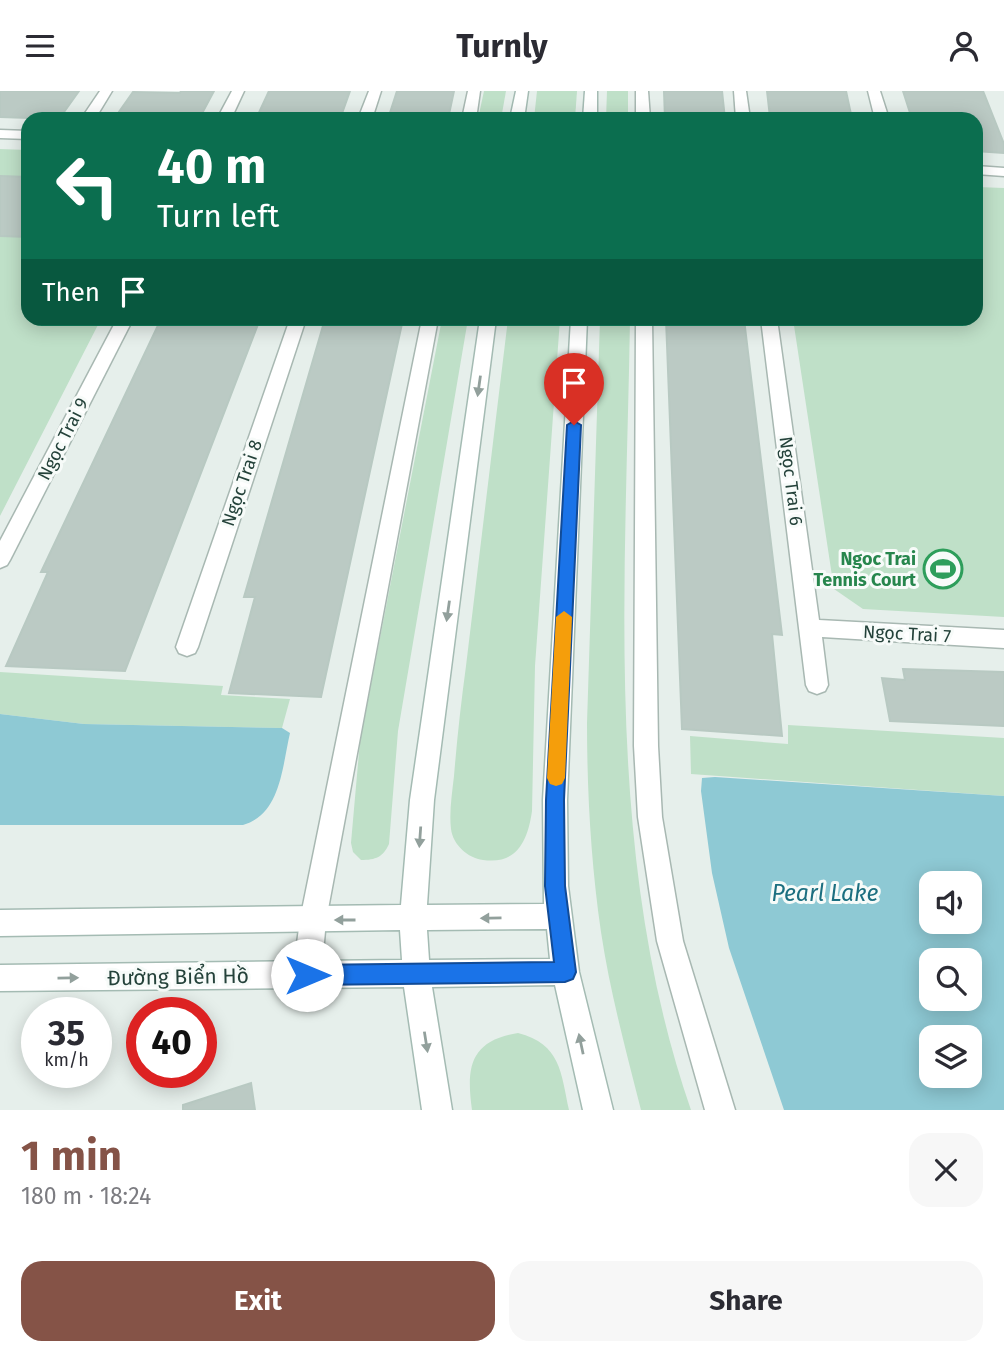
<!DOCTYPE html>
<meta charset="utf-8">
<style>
body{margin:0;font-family:"Fira Sans",sans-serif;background:#f7f7f7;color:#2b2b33;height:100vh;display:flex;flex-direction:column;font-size:26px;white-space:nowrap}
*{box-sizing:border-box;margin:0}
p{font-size:23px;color:#7c7c81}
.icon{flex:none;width:38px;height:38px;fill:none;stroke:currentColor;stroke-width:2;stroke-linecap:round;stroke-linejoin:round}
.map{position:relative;height:1019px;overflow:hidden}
.drawer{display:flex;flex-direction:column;background:#fff;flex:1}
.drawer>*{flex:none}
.hud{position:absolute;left:21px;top:21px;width:962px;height:214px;border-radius:21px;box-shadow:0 4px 18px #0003;background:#0b6e4f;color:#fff;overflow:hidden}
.buttons{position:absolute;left:919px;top:780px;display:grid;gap:14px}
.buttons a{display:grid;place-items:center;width:63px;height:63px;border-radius:14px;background:#fff;box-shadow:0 4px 18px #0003;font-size:35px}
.speed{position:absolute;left:21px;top:906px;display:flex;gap:14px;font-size:35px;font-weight:700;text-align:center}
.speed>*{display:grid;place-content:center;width:91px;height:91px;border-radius:50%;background:#fff;box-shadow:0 4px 18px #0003;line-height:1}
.speed small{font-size:18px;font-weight:400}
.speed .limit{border:10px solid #d22;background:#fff;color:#111}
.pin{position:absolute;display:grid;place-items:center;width:60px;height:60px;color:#fff;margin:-72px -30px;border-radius:50% 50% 50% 0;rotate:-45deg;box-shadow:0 0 7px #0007}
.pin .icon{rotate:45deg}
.me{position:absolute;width:77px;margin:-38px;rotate:90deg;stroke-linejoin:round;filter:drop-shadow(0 0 5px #0008)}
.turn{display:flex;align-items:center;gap:24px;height:147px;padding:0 21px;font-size:32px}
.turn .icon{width:91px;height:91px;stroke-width:2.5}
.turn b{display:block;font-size:49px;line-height:60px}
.then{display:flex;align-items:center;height:66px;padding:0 21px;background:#0003;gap:14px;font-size:26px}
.round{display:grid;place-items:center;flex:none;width:74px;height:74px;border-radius:21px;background:#f7f7f7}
.overview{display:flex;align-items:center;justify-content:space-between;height:119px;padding:0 21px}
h1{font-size:42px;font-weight:700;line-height:52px;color:#855347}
.button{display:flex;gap:14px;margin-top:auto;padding:14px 21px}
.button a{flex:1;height:80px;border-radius:21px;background:#855347;color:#fff;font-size:28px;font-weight:700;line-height:80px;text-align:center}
.button a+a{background:#f7f7f7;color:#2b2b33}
header{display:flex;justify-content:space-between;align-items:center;height:91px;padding:0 21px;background:#fff;font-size:32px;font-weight:700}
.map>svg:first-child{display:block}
.green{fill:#bfe0c8}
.water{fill:#8ec9d4;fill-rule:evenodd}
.building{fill:#bbcac4;stroke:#b8c9c2;stroke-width:2}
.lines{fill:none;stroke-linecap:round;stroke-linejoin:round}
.street-casing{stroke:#a8b8b2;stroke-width:3}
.secondary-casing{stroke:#a4bbb3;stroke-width:3}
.street{fill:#fff;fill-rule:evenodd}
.secondary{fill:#fff;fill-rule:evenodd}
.oneway{fill:#92a09c}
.route{fill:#1a73e8;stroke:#114b97;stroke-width:2}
.slow{fill:#f59e0b}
.labels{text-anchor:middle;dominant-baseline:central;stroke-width:6;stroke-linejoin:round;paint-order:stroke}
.street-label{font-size:18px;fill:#24423a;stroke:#f7fbf9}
.leisure-label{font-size:18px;font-weight:bold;fill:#27864d;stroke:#f7fbf9;text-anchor:end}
.near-street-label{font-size:21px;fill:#24423a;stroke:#f7fbf9}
.near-water-label{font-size:23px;font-style:italic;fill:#1c6f80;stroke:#f7fbf9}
</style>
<header><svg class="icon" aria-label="menu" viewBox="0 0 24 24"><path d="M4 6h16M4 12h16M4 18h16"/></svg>Turnly<svg class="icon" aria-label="person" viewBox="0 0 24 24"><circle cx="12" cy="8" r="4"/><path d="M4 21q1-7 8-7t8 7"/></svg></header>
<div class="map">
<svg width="1004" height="1019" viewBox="0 0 1004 1019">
<rect width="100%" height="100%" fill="#e6efeb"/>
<!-- green -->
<g class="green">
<polygon points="484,0 506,0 501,28 478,28"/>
<polygon points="537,0 577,0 575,28 534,28"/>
<polygon points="607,0 628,0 628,28 606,28"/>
<polygon points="0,58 28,59 28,228 101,228 0,425"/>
<polygon points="977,96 1004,97 1004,526 863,518 834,498 793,228 976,228"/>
<path d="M442 228H468L398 640 389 753C383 766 376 769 361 769L353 761 351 752 360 650Z"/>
<path d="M508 228H560L535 575 532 720C528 748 518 774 483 769 468 767 453 754 451 738 449 721 452 703 454 685 457 648 461 612 466 575 480 459 494 343 508 228Z"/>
<path d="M600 228H630C626 491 603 765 691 1019H641C626 960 610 901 601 841 591 772 587 702 587 632Z"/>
<polygon points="0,581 223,595 221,604 290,608 282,637 84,633 0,623"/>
<polygon points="788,634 1004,647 1004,705 691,683 690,645 788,653"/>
<path d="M518 942C561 953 561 982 569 1019H472C466 976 470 950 518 942Z"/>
</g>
<!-- water -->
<g class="water">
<path d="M0 623 84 633 282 637 290 642C282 676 281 723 243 734H0Z"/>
<path d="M715 686 1004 705V1019H784L729 857 712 782 701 700 702 687ZM931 793H970V831H931ZM931 870H970V908H931ZM931 947H970V985H931Z"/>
</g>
<!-- building -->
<g class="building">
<polygon points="0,0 79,0 59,28 0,26"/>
<polygon points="181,0 214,0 199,28 114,28 133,1 180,2"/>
<polygon points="269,0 350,0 340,28 256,28"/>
<polygon points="397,0 454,0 448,28 388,28"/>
<polygon points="664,0 722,0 725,28 665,28"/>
<polygon points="767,0 846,0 852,28 770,26"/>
<polygon points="903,0 983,0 1004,53 1004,62 976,60 976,28 912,28"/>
<polygon points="0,85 28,86 28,146 0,145"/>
<polygon points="161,228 260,228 125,580 6,575 48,481 41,481"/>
<polygon points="325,228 403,228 321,606 229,602 255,506 244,506"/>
<polygon points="666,228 744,228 782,544 772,543 782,645 682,638"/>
<polygon points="903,578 1004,581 1004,635 890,630 882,587 905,589"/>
<polygon points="251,992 255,1019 183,1019 183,1014"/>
</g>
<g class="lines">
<defs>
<g id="street">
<polygon points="100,0 112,0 95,28 81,28"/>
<polygon points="232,0 244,0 231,28 217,28"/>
<polygon points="369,0 381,0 372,28 358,28"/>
<polygon points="468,0 480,0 476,28 462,28"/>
<polygon points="636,0 648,0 650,28 636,28"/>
<polygon points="734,0 746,0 750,28 736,28"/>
<polygon points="868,0 880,0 889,28 875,28"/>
<polygon points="0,39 28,40 28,48 0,47"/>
<polygon points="976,75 1004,77 1004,85 976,83"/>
<polygon points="117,228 133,228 10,469 7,474 0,477 0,450"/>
<polygon points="290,228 306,228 198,556 195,562 187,565 179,562 176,556"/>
<polygon points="422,228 438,228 326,829 321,884 317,893 307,897 297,893 293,884 300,829"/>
<polygon points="636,228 652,228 658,655 662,726 683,850 735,1019 705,1019 657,850 638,726 634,655"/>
<polygon points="761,228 777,228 819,529 1004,539 1004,557 822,546 828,594 825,600 817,603 809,600 806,594"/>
</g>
<g id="secondary">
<polygon points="516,0 528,0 524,28 510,28"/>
<polygon points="585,0 597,0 597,28 583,28"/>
<path d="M480 228H496L434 709 427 814 544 813 543 709 571 228H587L567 709 568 795 579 881 613 1019H583L555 894 432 896 452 1019H422L404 896 0 900V874L402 869 400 839 0 845V819L401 814 410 709ZM547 838 550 868 429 869 427 839Z"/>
</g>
</defs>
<!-- street casing -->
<use href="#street" class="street-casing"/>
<!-- secondary casing -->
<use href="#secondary" class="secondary-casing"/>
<!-- street -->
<use href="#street" class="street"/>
<!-- secondary -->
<use href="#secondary" class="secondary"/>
</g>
<!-- one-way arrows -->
<defs><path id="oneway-solid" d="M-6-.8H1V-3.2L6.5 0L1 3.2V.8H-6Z" transform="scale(1.75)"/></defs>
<g class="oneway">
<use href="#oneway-solid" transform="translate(479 295) rotate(98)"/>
<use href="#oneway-solid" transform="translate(448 520) rotate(98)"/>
<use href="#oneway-solid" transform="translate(420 746) rotate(94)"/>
<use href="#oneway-solid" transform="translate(491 827) rotate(179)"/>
<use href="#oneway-solid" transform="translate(345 829) rotate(-180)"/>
<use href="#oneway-solid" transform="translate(68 887) rotate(-1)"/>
<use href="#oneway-solid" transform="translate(426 951) rotate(81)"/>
<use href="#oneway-solid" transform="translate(581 953) rotate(-102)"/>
</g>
<!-- route -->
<polygon class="route" points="574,330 581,334 564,709 565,795 576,881 573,888 565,891 307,894 300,891 297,884 300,877 307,874 554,871 545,795 546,709 567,334"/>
<!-- slow -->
<polygon class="slow" points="564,520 572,526 565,687 562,693 556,695 550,693 547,687 556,526"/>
<!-- icons -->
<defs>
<symbol id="stadium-ring" viewBox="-11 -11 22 22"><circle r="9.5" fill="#f7fbf9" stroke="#2e9e5b" stroke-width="1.5"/><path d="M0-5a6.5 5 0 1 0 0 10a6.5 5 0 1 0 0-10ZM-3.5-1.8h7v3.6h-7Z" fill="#2e9e5b"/></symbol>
</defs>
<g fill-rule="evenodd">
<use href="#stadium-ring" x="921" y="456" width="44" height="44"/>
</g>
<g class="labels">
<!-- street labels -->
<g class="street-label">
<text transform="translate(63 348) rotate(-63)">Ngọc Trai 9</text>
<text transform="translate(791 390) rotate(83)">Ngọc Trai 6</text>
<text transform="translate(242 392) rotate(-71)">Ngọc Trai 8</text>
<text transform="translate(907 543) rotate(3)">Ngọc Trai 7</text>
</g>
<!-- leisure labels -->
<g class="leisure-label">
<text x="916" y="468">Ngoc Trai<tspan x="916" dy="21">Tennis Court</tspan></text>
</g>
<!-- near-street labels -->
<g class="near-street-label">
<text transform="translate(178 886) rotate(-1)">Đường Biển Hồ</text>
</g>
<!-- near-water labels -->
<g class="near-water-label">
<text x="825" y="802">Pearl Lake</text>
</g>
</g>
</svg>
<div class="buttons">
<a><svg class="icon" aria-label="sound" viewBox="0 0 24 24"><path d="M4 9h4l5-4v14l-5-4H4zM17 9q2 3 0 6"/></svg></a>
<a><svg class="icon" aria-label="search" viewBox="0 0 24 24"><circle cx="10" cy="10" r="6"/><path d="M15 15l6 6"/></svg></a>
<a><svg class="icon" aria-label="layers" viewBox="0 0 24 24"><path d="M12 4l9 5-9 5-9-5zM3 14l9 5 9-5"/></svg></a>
</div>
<div class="speed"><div>35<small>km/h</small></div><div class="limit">40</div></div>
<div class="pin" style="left:574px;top:334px;background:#d93025"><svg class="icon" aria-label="arrive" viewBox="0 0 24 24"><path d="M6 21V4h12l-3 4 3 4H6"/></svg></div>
<svg class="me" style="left:307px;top:884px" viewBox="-20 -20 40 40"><circle r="19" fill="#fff"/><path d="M0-13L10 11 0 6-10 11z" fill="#1a73e8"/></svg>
<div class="hud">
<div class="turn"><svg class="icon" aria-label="left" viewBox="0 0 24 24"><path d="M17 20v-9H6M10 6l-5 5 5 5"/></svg><div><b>40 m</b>Turn left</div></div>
<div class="then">Then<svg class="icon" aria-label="arrive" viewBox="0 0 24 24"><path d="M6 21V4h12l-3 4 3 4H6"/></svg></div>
</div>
</div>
<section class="drawer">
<div class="overview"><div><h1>1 min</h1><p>180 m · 18:24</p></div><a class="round"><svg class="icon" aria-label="close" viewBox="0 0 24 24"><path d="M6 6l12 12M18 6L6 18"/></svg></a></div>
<div class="button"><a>Exit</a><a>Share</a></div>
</section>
